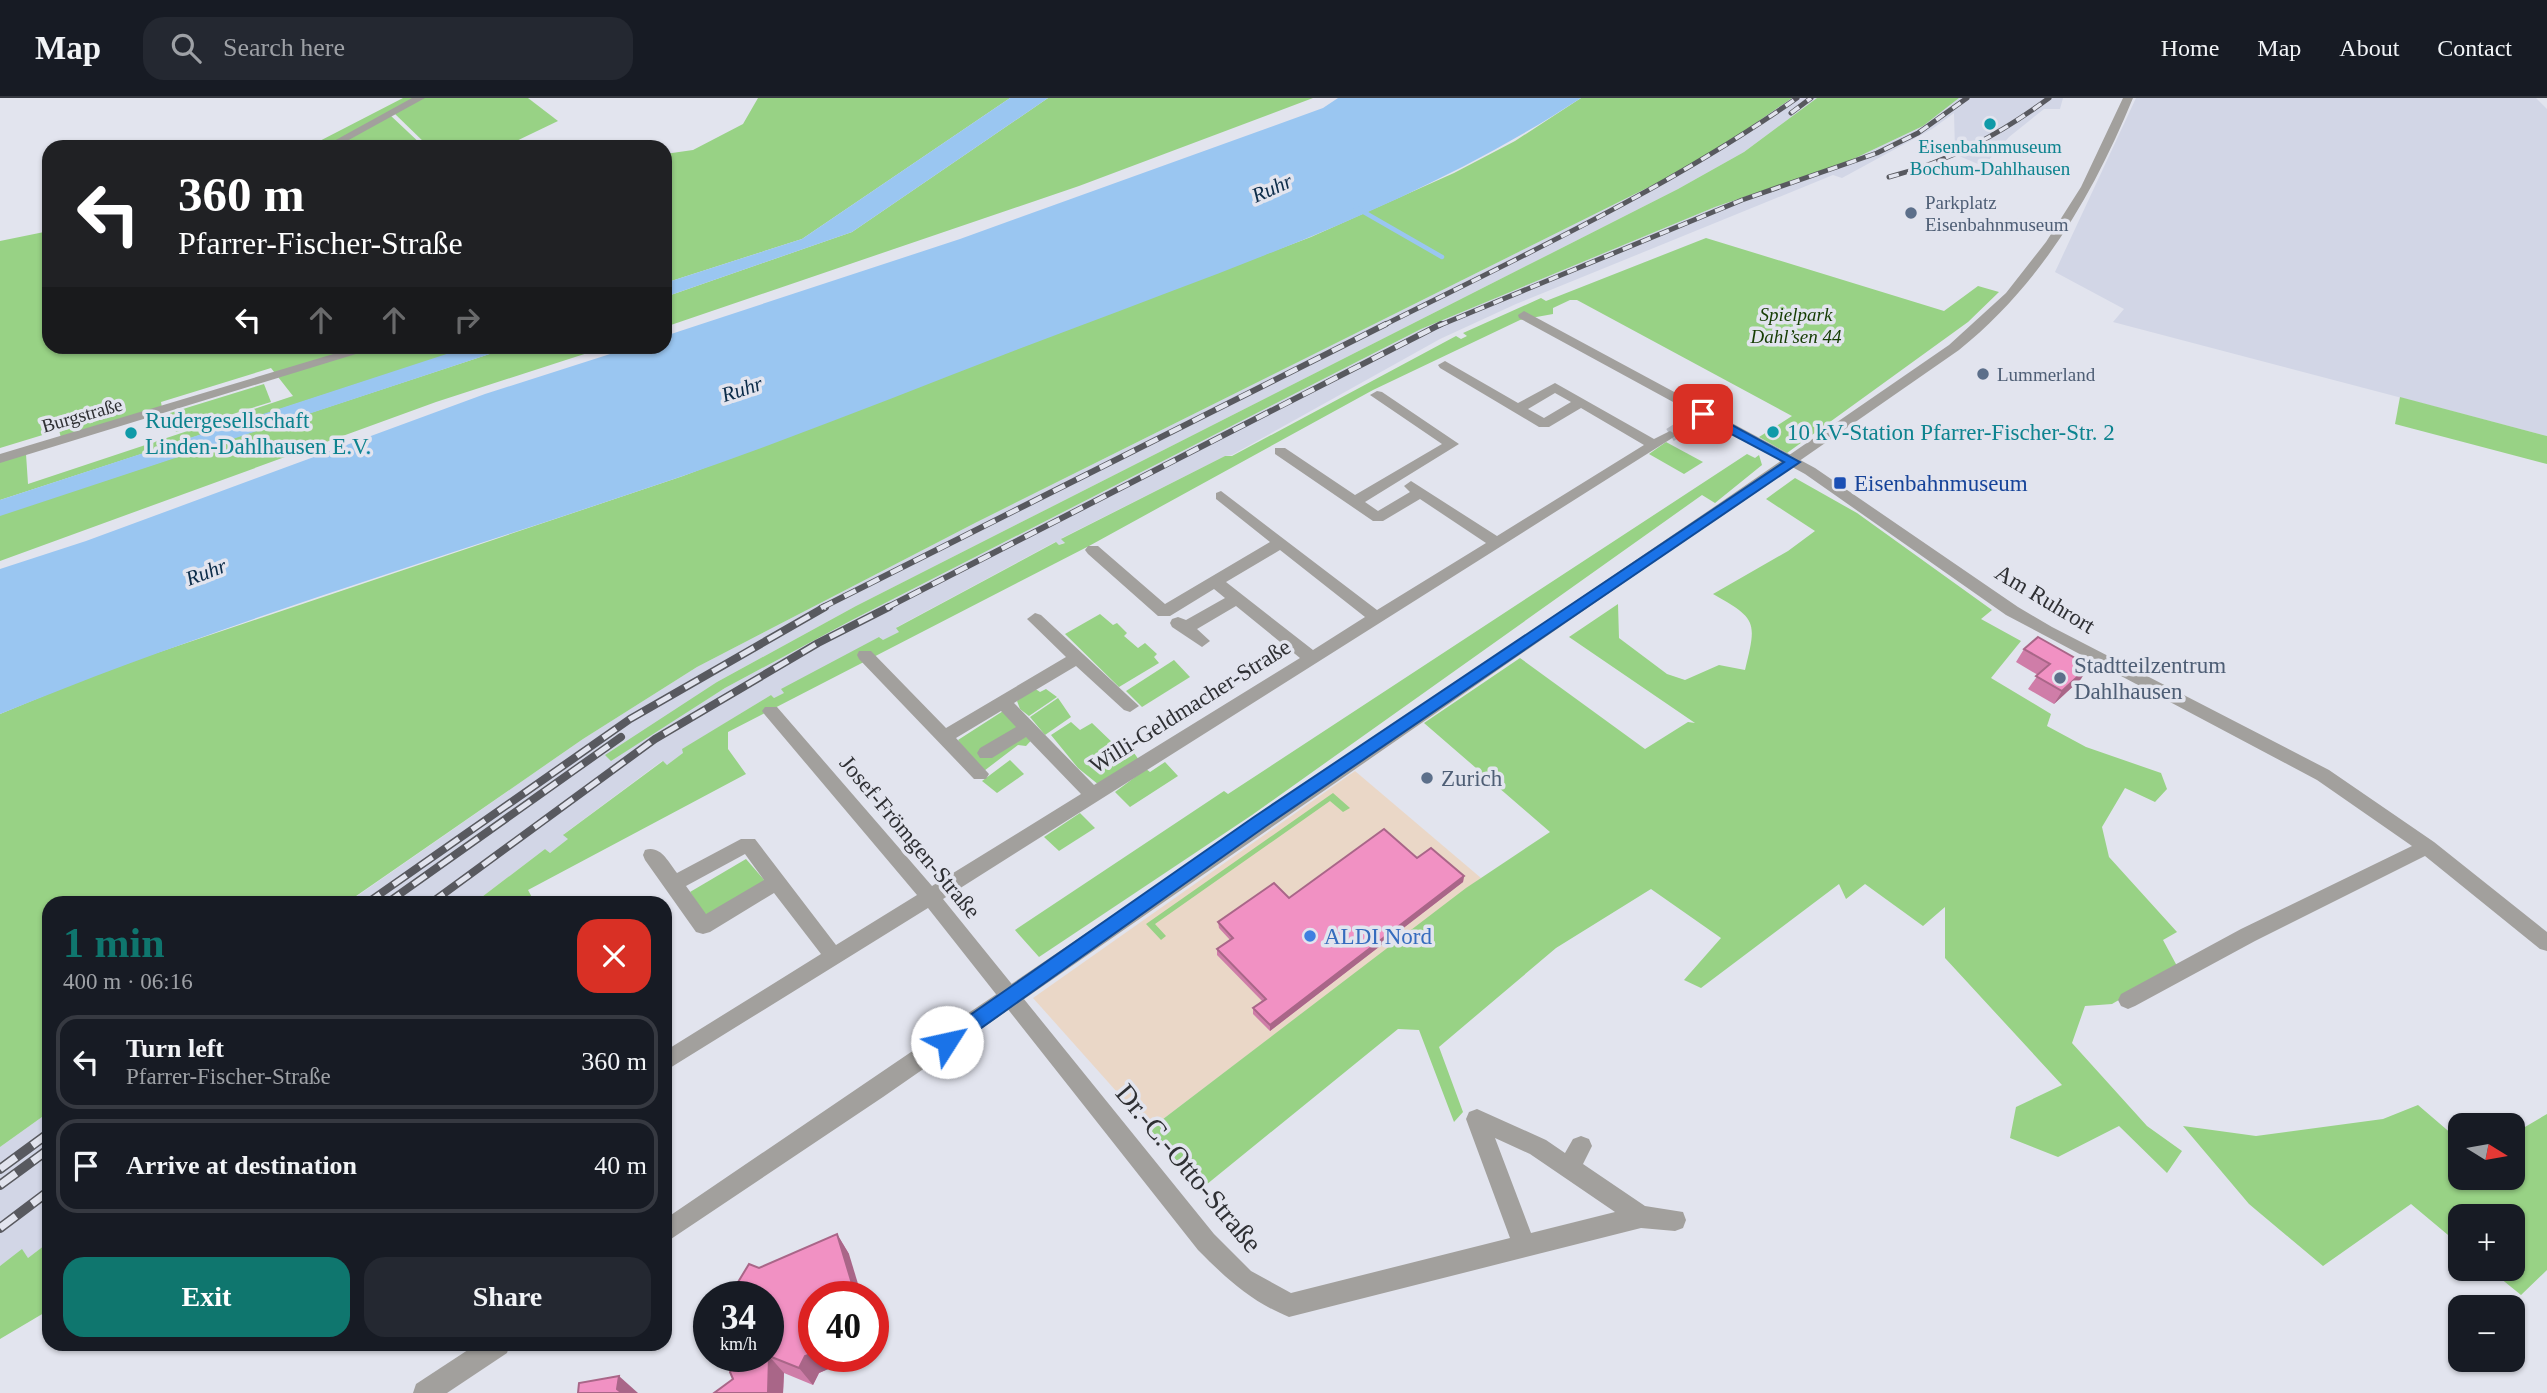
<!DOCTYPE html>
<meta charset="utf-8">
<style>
body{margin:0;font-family:Georgia,serif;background:#242831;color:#f1f3f6;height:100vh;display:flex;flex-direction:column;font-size:26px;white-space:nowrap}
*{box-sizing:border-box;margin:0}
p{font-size:23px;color:#9ea1a6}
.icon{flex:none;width:38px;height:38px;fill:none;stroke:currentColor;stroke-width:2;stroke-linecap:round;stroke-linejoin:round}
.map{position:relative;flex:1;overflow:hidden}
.panel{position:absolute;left:42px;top:798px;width:630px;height:455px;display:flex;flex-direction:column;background:#171b24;border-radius:21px;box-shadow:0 2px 5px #0004}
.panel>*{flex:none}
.banner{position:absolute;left:42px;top:42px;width:630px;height:214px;border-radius:21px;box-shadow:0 2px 5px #0004;background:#202124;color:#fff;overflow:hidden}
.needle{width:46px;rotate:101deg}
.buttons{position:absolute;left:2448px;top:1015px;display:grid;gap:14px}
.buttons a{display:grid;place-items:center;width:77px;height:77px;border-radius:14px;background:#171b24;box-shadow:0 2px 5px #0004;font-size:35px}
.speed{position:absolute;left:693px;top:1183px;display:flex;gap:14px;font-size:35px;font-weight:700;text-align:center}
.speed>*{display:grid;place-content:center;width:91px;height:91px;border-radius:50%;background:#171b24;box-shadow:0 2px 5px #0004;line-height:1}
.speed small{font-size:18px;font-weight:400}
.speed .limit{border:10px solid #d22;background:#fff;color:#111}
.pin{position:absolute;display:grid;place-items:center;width:60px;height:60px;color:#fff;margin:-30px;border-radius:14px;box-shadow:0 4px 10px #0006}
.me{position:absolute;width:77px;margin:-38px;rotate:55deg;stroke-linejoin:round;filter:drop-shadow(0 0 5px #0008)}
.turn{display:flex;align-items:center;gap:24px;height:147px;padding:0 21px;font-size:32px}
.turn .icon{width:91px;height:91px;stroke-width:2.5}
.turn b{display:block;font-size:49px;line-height:60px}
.lanes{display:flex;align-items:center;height:66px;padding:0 21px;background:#0003;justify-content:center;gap:35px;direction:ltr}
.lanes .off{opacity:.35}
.round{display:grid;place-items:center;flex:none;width:74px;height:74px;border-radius:21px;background:#242831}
.overview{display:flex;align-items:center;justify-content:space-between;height:119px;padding:0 21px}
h1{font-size:42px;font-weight:700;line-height:52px;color:#0f766e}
.primary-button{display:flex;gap:14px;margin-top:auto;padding:14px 21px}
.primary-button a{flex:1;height:80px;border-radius:21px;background:#0f766e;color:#fff;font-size:28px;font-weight:700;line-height:80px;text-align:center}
.primary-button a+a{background:#242831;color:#f1f3f6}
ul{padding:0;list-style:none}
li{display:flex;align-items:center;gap:21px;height:94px;margin:0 14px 10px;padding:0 7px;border:4px solid #363941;border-radius:21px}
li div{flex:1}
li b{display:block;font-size:26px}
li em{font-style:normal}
header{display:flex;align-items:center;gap:42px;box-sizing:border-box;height:98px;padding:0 35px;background:#171b24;border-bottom:2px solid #363941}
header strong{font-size:33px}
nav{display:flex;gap:38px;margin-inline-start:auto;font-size:24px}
.search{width:490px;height:63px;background:#242831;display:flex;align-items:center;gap:18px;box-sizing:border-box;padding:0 24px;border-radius:21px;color:#9ea1a6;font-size:26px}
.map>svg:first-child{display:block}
.commercial{fill:#ead7c7}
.built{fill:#d2d6e6}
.green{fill:#98d285}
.water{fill:#9ac6f1}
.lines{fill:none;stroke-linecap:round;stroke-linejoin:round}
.stream{stroke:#9ac6f1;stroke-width:4.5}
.minor-tunnel{stroke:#bec0c9;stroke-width:14;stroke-dasharray:14 7;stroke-linecap:butt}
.minor{fill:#a2a09d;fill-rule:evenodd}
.tertiary{fill:#a2a09d;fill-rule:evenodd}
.rail-far3-casing{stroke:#58595f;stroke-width:5}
.rail-far2-casing{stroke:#58595f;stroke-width:6}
.rail-far1-casing{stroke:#58595f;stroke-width:8}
.rail-casing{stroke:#58595f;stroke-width:10}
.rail-far3{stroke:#e2e4ee;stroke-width:3.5;stroke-dasharray:10;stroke-linecap:butt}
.rail-far2{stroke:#e2e4ee;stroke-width:4.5;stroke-dasharray:13;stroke-linecap:butt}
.rail-far1{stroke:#e2e4ee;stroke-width:5;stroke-dasharray:16;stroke-linecap:butt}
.rail{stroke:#e2e4ee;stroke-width:7;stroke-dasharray:20;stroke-linecap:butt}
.wall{fill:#cf7da8}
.shaded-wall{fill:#a96688}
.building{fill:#f191c3;stroke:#a96688;stroke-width:2}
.route{fill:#1a73e8;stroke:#114b97;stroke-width:2}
.culture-dot{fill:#0f9aa8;stroke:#e2e4ee;stroke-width:2.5}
.service-dot{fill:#5c6f8a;stroke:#e2e4ee;stroke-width:2.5}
.transit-dot{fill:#1a4fb4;stroke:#e2e4ee;stroke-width:2.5}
.shop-dot{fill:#3f7fe0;stroke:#e2e4ee;stroke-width:2.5}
.labels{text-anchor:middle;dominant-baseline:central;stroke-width:7;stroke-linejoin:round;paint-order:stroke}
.far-culture-label{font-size:19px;fill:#0d838f;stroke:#e2e4ee}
.far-service-label{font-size:19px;fill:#4e5e75;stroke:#e2e4ee;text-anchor:start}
.far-park-label{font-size:19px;font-style:italic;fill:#153d03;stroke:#e2e4ee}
.far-street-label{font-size:19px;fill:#2f3034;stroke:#e2e4ee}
.far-water-label{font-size:21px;font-style:italic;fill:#0c2c49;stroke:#e2e4ee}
.culture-label{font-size:23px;fill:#0d838f;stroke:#e2e4ee;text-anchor:start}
.transit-label{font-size:23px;fill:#164399;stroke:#e2e4ee;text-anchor:start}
.street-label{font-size:23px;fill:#2f3034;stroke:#e2e4ee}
.service-label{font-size:23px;fill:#4e5e75;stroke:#e2e4ee;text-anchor:start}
.shop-label{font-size:23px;fill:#366cbe;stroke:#e2e4ee;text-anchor:start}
.near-street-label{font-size:28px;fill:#2f3034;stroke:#e2e4ee}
</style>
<header>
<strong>Map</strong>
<div class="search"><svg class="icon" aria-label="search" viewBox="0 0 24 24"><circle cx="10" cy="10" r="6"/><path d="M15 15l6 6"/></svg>Search here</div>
<nav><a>Home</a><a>Map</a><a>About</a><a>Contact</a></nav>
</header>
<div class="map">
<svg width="2547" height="1295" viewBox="0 0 2547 1295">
<rect width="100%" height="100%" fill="#e2e4ee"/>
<!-- commercial -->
<polygon class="commercial" points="1355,673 1481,780 1150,1031 1033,900"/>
<!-- built -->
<g class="built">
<polygon points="1792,0 1817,0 1744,54 1678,91 856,508 717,584 611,662 725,590 852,522 1421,231 1715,109 1847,64 1923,28 1959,0 2063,0 2060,11 2044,11 2009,39 1986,65 1978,66 1959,58 1955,52 1954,15 1932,31 1842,80 1833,77 1516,206 1440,241 1232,357 1225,358 1062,440 1065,444 1059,447 1055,444 897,529 900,534 883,543 880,539 782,592 785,595 774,600 771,597 683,651 684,655 667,667 662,663 564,736 569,741 550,755 545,751 474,805 347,805 583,641 697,569 975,425 1659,84"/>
<polygon points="2136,0 2536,0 2547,11 2547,338 2113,224 2124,211 2055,174"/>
<polygon points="49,1014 49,1144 28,1160 22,1152 0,1168 0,1049"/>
</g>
<!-- green -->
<g class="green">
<polygon points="403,0 419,0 390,17 424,49 308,49"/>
<polygon points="422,0 528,0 558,23 504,49 429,49 393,14"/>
<polygon points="758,0 1010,0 802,141 665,185 665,56 693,52 743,26"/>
<polygon points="1048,0 1313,0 1079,88 665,229 665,199 852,134"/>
<polygon points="1581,0 1792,0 1724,47 1659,84 975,425 697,569 583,641 346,805 49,805 49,1014 0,1049 0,616 106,572 683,378 1311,139 1454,75 1515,43"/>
<polygon points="1817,0 1959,0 1923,28 1847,64 1715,109 1421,231 852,522 725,590 611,663 605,657 717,584 856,508 1678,91 1744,54"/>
<polygon points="49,133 49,248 471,249 0,402 0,362 26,356 28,386 293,298 271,270 161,304 162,310 61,340 59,332 0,350 0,143"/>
<polygon points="1706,140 1944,213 1978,188 1999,194 1968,224 1787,355 1759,339 1792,318 1577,202 1570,202 1553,210 1553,216 1520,222 1373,292 1089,448 728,634 728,651 746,676 528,792 535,805 474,805 545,751 550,755 568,741 563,737 663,663 667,667 683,655 682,651 771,597 774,600 784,595 781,591 879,539 883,542 899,534 896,530 1056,444 1059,447 1065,445 1061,441 1225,358 1232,358 1456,238 1461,241 1467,238 1463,235 1541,200 1546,203"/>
<polygon points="511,249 606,249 436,304 0,463 0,417"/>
<polygon points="264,286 271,304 176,334 170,315"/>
<polygon points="2400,299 2547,338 2547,366 2395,326"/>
<polygon points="1666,344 1703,364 1684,376 1649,356"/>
<polygon points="1747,356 1755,360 1759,357 1762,367 1715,405 1702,397 1252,717 1039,859 1015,832 1224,693 1228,696"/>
<path d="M1795 380 1857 415 1992 512 1981 521 2021 543 1991 580 2051 616 2047 628 2086 649 2161 675 2167 691 2155 704 2125 690 2102 729 2109 759 2177 834 2163 842 2177 868 2112 906 2085 908 2072 945 2147 1028 2182 1053 2167 1075 2119 1028 2058 1059 2010 1040 2016 1009 2062 987 1945 860V809L1923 828 1865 786 1846 801 1839 786 1701 890 1684 882 1721 840 1651 791 1556 850 1439 949 1463 1014 1454 1024 1419 932 1398 931 1201 1091 1150 1031 1466 790 1550 734 1424 625 1520 560 1645 651 1688 624 1695 625 1569 539 1618 506 1619 540 1667 576 1685 582 1719 567 1745 572C1757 523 1757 521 1713 496L1788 453 1815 433 1766 401Z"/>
<polygon points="1100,516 1113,527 1117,525 1127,535 1124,538 1138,550 1145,545 1157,556 1154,559 1159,565 1119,589 1065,536"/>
<polygon points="1174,562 1190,579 1142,609 1126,593"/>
<polygon points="1034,590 1040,594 1046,591 1057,599 1029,618 1020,611 1017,603"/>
<polygon points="1058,600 1071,619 1045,637 1030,619"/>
<polygon points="1014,606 1038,635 1026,648 1018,647 980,676 958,642"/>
<polygon points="1071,624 1080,632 1092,625 1115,647 1107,653 1110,651 1123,662 1134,655 1139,662 1099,687 1078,670 1051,637"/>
<polygon points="1010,662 1024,676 997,695 982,683"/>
<polygon points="1165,664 1178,678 1130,709 1115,694 1146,671 1150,674"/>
<polygon points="1333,695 1350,710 1343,714 1330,703 1155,826 1166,838 1161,842 1146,826"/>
<polygon points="1080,715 1095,730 1059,753 1044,739"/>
<polygon points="746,761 766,784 706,819 690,794"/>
<polygon points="2418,1007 2460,1043 2460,1080 2513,1080 2513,1036 2547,1016 2547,1172 2521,1197 2489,1171 2513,1171 2513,1118 2460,1118 2460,1147 2411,1106 2323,1168 2249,1106 2183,1028 2256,1038 2383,1021"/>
<polygon points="49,1144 49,1212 0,1241 0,1168 22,1151 28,1160"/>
</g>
<!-- water -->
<g class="water">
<polygon points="1010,0 1048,0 852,134 665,199 665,185 802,141"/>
<path d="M1338 0H1581C1422 104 1245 165 1069 232 938 281 809 335 677 380 451 457 221 525 0 616V471L86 443 485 296 632 249 665 248V238L960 141 1323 10Z"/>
<polygon points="471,248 511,249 0,418 0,402"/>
</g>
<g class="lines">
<!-- stream -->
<polyline class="stream" points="1355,109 1442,159"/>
<!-- minor-tunnel -->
<polyline class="minor-tunnel" points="1670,337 1692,323"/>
<!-- minor -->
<g class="minor">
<polygon points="412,0 425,0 336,49 323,49"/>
<polygon points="1524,213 1815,370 2018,509 2052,529 2329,672 2434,744 2547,834 2547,853 2540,851 2425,758 2255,843 2135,908 2128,911 2121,908 2118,902 2121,896 2241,831 2412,748 2317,682 2006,517 1805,376 1519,220 1518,217"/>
<polygon points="360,248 382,248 0,365 0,356"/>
<path d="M1445 263 1518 305 1555 285 1654 341 1670 333 1677 337 943 801 1214 1136 1251 1173 1291 1195 1510 1140 1466 1021 1469 1014 1477 1011 1546 1042 1565 1055 1573 1041 1581 1038 1589 1041 1592 1048 1583 1066 1645 1108 1683 1114 1686 1122 1683 1130 1675 1133 1641 1130 1289 1219C1250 1203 1227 1181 1198 1152L928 810 665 973V953L821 856 774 795 710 834 703 836 696 834 645 762 643 757 645 752C661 747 668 764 677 775L741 741H755L836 847 917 797 765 617 762 613 765 609H777L932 788 1081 696 1026 639 992 660H980L977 655 980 650 1016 629 1001 613 956 640 989 676 986 681H974L859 561 857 557 859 553H871L946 630 1066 559 1027 521 1035 515 1041 517 1139 608 1130 614 1124 612 1076 568 1014 605 1094 687 1300 560 1236 508 1197 531 1210 543 1202 549 1172 529 1170 525 1172 521 1178 519 1186 522 1225 500 1214 491 1170 518H1158L1088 456 1085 452 1088 448H1098L1165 506 1270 444 1216 401V395L1221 393 1377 512 1486 445 1420 401 1383 423H1373L1275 356V350H1285L1355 397 1442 346 1370 297 1377 293 1382 294 1459 346 1365 404 1378 413 1410 394 1404 388 1411 383 1497 438 1644 347 1581 310 1549 329H1539L1440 270 1438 267ZM1555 295 1571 304 1544 320 1528 311ZM1280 452 1365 519 1313 552 1226 484ZM745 756 764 782 706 816 686 788ZM1495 1040 1530 1056 1615 1114 1531 1135Z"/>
</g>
<!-- tertiary -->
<g class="tertiary">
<path d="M2123 0H2133C2093 97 2041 186 1959 252L883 999 665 1145V1121L1711 411 1949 247 2006 195 2046 144 2081 89Z"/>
<polygon points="477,1246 510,1246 507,1255 447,1295 413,1295 416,1286"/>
</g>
<defs>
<g id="rail-far3">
<polyline points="1791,15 1811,0"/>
<path d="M1889 79C1950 63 1999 37 2049 0"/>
<path d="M1382 228C1524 157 1667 91 1797 0"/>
<polyline points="1438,228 1742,102 1877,55 1918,35 1967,0"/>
</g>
<g id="rail-far2">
<polyline points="821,510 1386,226"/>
<polyline points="886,510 1441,226"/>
</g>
<g id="rail-far1">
<polyline points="367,805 630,621 825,509"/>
<polyline points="387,805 621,639"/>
<polyline points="431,805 655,641 818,545 889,509"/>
</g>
<g id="rail">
<polyline points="0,1071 49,1035"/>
<polyline points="0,1087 49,1051"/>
<polyline points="0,1130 49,1093"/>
</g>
</defs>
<!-- rail-far3 casing -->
<use href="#rail-far3" class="rail-far3-casing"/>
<!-- rail-far2 casing -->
<use href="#rail-far2" class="rail-far2-casing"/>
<!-- rail-far1 casing -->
<use href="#rail-far1" class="rail-far1-casing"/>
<!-- rail casing -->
<use href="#rail" class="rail-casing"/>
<!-- rail-far3 -->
<use href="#rail-far3" class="rail-far3"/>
<!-- rail-far2 -->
<use href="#rail-far2" class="rail-far2"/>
<!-- rail-far1 -->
<use href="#rail-far1" class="rail-far1"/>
<!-- rail -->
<use href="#rail" class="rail"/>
</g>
<!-- wall -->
<g class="wall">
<polygon points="2024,551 2081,581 2054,606 2028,591 2038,577 2016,564"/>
<polygon points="1417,760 1464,778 1463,784 1270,933 1253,916 1253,910 1262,903 1217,857 1217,851 1230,842 1219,830 1218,824 1289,800"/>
<polygon points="837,1136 849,1156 814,1258 863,1258 859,1266 849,1262 819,1275 813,1287 784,1275 783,1295 714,1295 768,1258 759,1170"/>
</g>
<!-- shaded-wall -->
<g class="shaded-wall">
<polygon points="2089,568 2081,581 2054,606 2062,593"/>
<polygon points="1464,778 1463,784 1270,933 1270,927"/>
<polygon points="837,1136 849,1156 862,1199 856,1199"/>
<polygon points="873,1223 878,1230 873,1238"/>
<polygon points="814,1255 814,1258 847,1258 849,1262 819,1275 813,1287 799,1270 805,1258"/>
<polygon points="769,1258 784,1275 783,1295 768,1295"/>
<polygon points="853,1258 863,1258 859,1266"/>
<polygon points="619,1278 638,1295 622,1295 617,1291"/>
</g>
<!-- building -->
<g class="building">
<polygon points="2038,539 2089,568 2062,593 2036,578 2050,566 2024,551"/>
<polygon points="1384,731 1417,760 1431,750 1464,778 1270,927 1253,910 1266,901 1217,851 1233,840 1218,824 1274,785 1289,800"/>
<polygon points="837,1136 856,1199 814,1199 814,1255 805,1258 799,1270 769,1258 768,1295 714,1295 733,1281 730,1274 739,1258 768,1258 768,1199 729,1199 749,1166 759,1170"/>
<polygon points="619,1278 617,1291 622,1295 578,1295 579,1285"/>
</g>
<!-- route -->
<polygon class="route" points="1699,314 1708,314 1800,364 1266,728 953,950 947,952 940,950 937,944 940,938 1254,719 1784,364 1699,319"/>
<!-- markers -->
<g class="culture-dot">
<circle cx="1990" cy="26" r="7"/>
<circle cx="1773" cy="334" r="7"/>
<circle cx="131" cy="335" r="7"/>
</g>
<g class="service-dot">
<circle cx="1911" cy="115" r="7"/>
<circle cx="1983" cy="276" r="7"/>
<circle cx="2060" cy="580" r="7"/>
<circle cx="1427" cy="680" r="7"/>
</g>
<rect class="transit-dot" x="1833" y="378" width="14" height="14" rx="3.5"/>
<circle class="shop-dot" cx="1310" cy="838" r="7"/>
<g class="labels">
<!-- far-culture labels -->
<g class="far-culture-label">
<text x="1990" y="48">Eisenbahnmuseum<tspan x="1990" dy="22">Bochum-Dahlhausen</tspan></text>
</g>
<!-- far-service labels -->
<g class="far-service-label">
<text x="1925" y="104">Parkplatz<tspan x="1925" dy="22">Eisenbahnmuseum</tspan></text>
<text x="1997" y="276">Lummerland</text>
</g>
<!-- far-park labels -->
<g class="far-park-label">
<text x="1796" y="216">Spielpark<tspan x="1796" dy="22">Dahl’sen 44</tspan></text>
</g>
<!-- far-street labels -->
<g class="far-street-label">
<text transform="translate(82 317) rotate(-16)">Burgstraße</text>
</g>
<!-- far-water labels -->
<g class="far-water-label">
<text transform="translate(1272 90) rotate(-24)">Ruhr</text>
<text transform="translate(742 291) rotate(-18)">Ruhr</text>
<text transform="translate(206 474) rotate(-21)">Ruhr</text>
</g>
<!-- culture labels -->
<g class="culture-label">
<text x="145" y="322">Rudergesellschaft<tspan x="145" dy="26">Linden-Dahlhausen E.V.</tspan></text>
<text x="1787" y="334">10 kV-Station Pfarrer-Fischer-Str. 2</text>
</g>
<!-- transit labels -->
<g class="transit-label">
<text x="1854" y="385">Eisenbahnmuseum</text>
</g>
<!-- street labels -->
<g class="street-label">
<text transform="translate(2045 501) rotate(31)">Am Ruhrort</text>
<text transform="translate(1190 608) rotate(-32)">Willi-Geldmacher-Straße</text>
<text transform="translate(910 739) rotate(50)">Josef-Frömgen-Straße</text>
</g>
<!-- service labels -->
<g class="service-label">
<text x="2074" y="567">Stadtteilzentrum<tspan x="2074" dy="26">Dahlhausen</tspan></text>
<text x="1441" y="680">Zurich</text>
</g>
<!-- shop labels -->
<g class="shop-label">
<text x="1324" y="838">ALDI Nord</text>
</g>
<!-- near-street labels -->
<g class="near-street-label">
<text transform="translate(1189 1070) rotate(50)">Dr.-C.-Otto-Straße</text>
</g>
</g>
</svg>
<div class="buttons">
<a><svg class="needle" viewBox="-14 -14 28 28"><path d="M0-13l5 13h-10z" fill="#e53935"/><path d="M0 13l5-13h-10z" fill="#9ea1a6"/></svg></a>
<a>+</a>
<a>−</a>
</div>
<div class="speed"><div>34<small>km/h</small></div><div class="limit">40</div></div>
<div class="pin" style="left:1703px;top:316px;background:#d93025"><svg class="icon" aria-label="arrive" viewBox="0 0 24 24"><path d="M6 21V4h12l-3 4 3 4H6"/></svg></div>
<svg class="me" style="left:947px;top:944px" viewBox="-20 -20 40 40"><circle r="19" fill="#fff"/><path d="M0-13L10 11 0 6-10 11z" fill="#1a73e8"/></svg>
<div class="banner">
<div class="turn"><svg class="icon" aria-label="left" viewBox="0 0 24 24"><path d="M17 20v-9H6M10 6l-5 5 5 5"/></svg><div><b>360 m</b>Pfarrer-Fischer-Straße</div></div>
<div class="lanes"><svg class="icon" aria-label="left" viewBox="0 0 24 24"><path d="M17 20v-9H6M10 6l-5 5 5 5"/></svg><svg class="icon off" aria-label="ahead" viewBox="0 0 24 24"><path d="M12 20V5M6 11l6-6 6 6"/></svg><svg class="icon off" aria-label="ahead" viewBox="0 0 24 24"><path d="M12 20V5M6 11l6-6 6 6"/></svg><svg class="icon off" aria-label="right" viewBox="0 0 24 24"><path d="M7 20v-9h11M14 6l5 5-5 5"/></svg></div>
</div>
<section class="panel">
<div class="overview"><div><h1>1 min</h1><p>400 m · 06:16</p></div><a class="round" style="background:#d93025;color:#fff"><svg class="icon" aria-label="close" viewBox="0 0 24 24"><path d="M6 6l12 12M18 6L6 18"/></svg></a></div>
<ul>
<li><svg class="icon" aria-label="left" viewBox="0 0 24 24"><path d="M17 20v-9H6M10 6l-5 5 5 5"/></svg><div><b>Turn left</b><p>Pfarrer-Fischer-Straße</p></div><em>360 m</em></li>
<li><svg class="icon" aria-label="arrive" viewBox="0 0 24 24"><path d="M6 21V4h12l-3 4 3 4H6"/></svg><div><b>Arrive at destination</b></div><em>40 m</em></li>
</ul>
<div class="primary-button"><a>Exit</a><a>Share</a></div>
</section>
</div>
